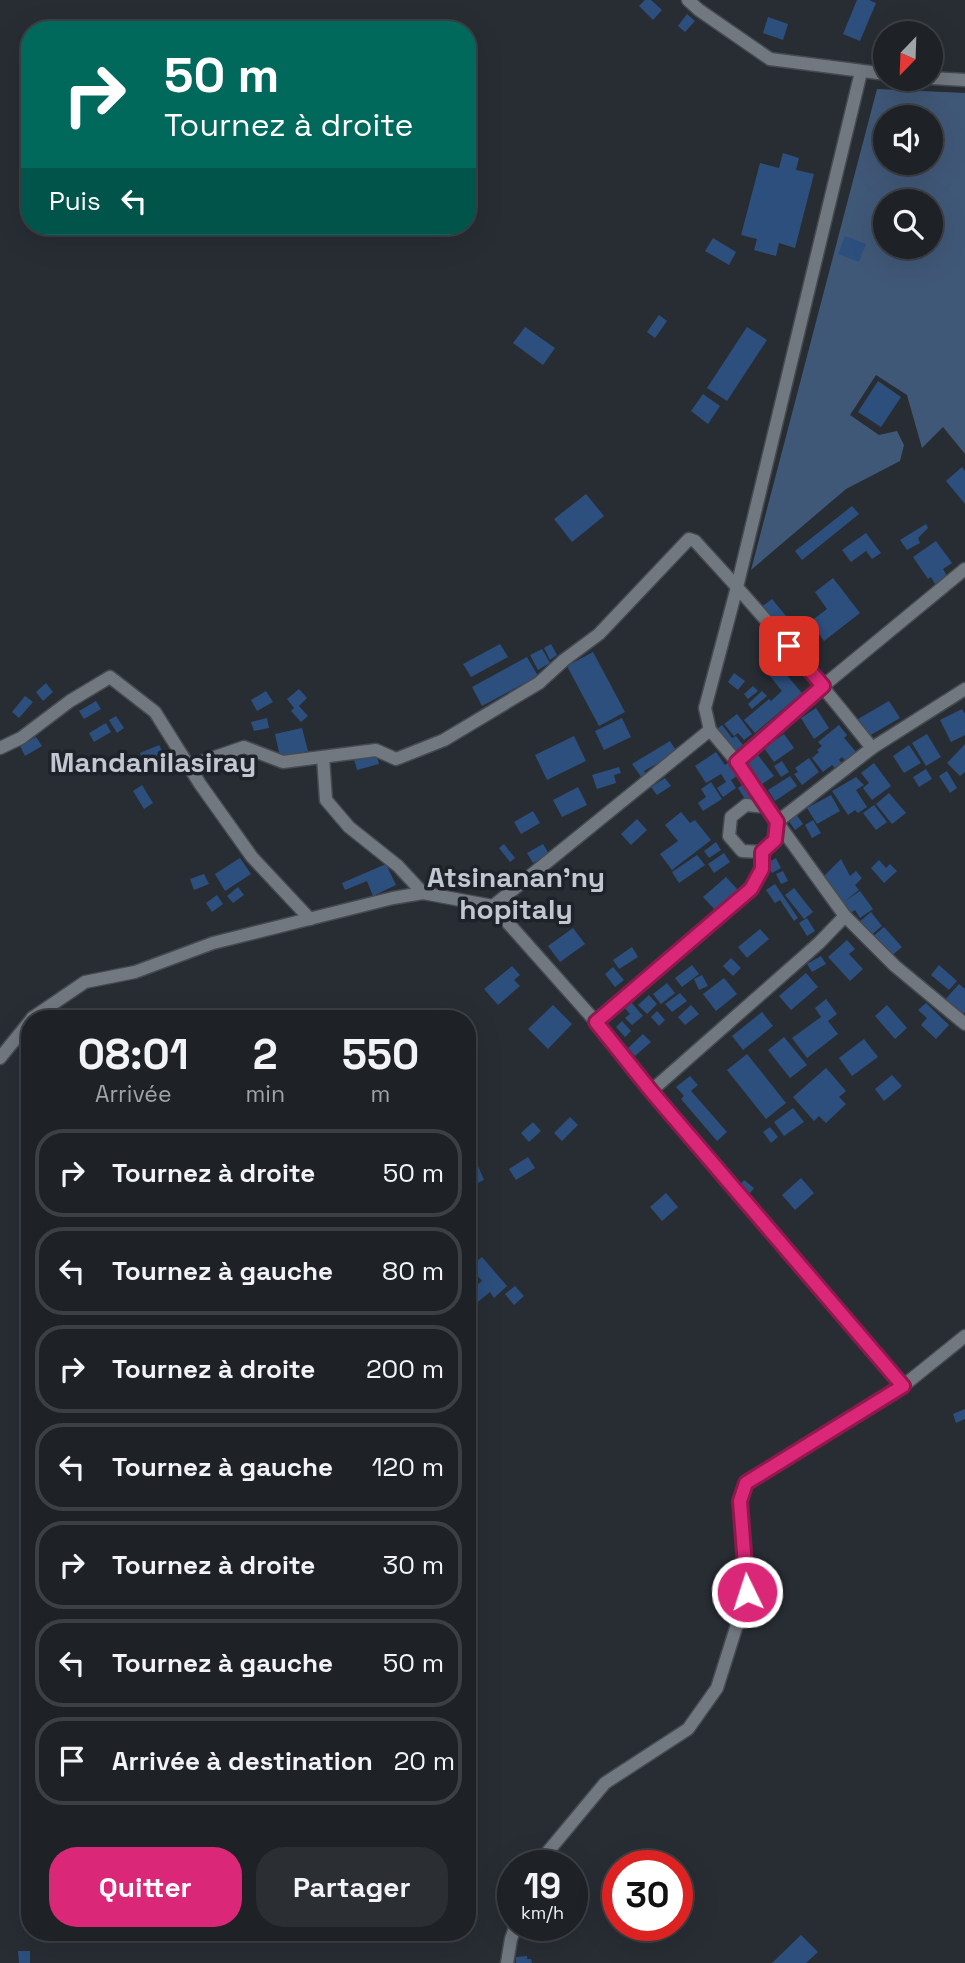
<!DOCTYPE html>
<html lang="fr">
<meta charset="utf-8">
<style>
body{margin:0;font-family:"Space Grotesk",sans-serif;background:#2b2f33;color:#f1f3f6;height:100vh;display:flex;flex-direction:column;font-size:26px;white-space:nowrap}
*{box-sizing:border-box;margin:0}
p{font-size:23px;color:#a1a4a7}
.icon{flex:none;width:38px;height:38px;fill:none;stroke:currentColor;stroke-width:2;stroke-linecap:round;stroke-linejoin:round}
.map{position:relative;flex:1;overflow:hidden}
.sheet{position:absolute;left:21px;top:1010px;width:455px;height:931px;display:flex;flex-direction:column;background:#1e2227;border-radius:28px;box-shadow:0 7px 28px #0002,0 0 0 2px #3c3f44}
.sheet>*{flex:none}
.guide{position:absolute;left:21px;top:21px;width:455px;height:214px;border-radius:28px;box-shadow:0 7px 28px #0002,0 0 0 2px #3c3f44;background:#00695c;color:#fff;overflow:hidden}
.needle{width:46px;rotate:203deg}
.fabs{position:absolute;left:873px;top:21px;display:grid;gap:14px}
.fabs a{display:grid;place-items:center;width:70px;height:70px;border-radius:50%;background:#1e2227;box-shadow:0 7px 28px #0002,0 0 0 2px #3c3f44;font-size:35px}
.speed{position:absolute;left:497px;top:1850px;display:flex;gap:14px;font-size:35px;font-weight:700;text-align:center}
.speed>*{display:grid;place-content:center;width:91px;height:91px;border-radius:50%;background:#1e2227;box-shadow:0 7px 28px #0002,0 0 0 2px #3c3f44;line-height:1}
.speed small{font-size:18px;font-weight:400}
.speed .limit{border:10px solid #d22;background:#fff;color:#111}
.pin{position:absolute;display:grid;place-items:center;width:60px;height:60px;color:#fff;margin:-30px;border-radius:14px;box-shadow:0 4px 10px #0006}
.me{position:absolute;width:77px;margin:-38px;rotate:356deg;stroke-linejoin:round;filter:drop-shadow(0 0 5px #0008)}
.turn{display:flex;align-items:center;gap:24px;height:147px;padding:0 28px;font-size:32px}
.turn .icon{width:91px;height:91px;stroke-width:2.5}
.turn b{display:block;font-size:49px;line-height:60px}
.then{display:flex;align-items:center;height:66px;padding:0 28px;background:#0003;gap:14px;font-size:26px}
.eta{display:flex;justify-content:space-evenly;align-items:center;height:119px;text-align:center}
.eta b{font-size:42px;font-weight:700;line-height:49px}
.cta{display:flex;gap:14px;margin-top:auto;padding:14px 28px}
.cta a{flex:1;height:80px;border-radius:28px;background:#db2777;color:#fff;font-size:28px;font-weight:700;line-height:80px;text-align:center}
.cta a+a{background:#2b2f33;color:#f1f3f6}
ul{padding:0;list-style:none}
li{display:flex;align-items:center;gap:21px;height:88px;margin:0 14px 10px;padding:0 14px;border:4px solid #3c3f44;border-radius:28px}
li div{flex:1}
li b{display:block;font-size:26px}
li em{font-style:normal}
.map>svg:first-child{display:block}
.green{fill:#405878;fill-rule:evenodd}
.building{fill:#2d4f7d}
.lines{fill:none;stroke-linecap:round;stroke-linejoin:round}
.minor-casing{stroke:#464a51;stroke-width:15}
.minor{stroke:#727880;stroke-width:12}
.route-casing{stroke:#8e194d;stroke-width:18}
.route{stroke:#db2777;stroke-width:12}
.labels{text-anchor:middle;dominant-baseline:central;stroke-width:7;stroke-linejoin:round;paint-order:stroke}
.district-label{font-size:28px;font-weight:bold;fill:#c0c7d0;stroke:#1e232a}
</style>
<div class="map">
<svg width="965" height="1963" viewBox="0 0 965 1963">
<rect width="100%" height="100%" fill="#282d34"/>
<!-- green -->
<path class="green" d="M877 89 965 93V454L943 427 922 448 907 395 876 375 850 415 879 435 897 431 904 445 900 461 846 489 751 570ZM886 117H931V163H886ZM886 201H931V247H886Z"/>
<!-- building -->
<g class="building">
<polygon points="645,0 651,0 662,10 653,20 639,6"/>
<polygon points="857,0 869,0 876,3 860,41 843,34"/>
<polygon points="687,14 695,21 685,32 678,26"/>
<polygon points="768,17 788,24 783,40 763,33"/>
<polygon points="783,153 799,158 796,170 814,174 795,248 779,243 776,256 754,250 757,239 741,235 760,163 779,168"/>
<polygon points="845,236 866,244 859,262 838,254"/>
<polygon points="713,238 736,252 729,265 705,251"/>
<polygon points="659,315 667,321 655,338 647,332"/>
<polygon points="525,327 555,348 543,365 513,343"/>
<polygon points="747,327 767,340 727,401 707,388"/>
<polygon points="878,381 901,397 881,427 858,412"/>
<polygon points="703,394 720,406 708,424 691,411"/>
<polygon points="962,467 965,471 965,504 946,481"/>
<polygon points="586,494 604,516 572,542 554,519"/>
<polygon points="852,506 859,514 802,560 795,551"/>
<polygon points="926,524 928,528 918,538 920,543 907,550 900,540"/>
<polygon points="866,533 881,553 872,559 866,551 851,562 842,550"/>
<polygon points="936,541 952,563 943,569 947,576 935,584 931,577 928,579 913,557"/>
<polygon points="833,578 860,613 824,641 810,622 827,609 815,592"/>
<polygon points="772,599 791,622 779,631 760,608"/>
<polygon points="500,644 508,657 471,677 463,664"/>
<polygon points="551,644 557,655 550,660 544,648"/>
<polygon points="542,649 550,663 538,670 530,655"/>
<polygon points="593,652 625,712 599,726 567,666"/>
<polygon points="527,657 538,676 482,706 472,687"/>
<polygon points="779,666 802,693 755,733 744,720 769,699 771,701 782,691 769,675"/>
<polygon points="734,673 745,681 738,690 728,682"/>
<polygon points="46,683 53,692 43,701 36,692"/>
<polygon points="753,686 758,691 748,699 744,694"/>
<polygon points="299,689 307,698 299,706 308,716 301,722 291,711 294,708 287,699"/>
<polygon points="266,691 273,702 257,711 251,700"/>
<polygon points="762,691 767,696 752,709 748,704"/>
<polygon points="25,696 33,702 19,718 12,712"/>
<polygon points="96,701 101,709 84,719 79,711"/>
<polygon points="889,701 900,718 869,736 858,719"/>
<polygon points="816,708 829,728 814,739 801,718"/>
<polygon points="962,709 965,714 965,735 951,742 940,720"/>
<polygon points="737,714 752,734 744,740 738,733 734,736 724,724"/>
<polygon points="116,716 124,728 117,733 109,720"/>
<polygon points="267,718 269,728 254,731 251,722"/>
<polygon points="622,718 631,737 604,750 595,731"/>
<polygon points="106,723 111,732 94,742 89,733"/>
<polygon points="722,725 732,738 736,736 743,745 732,754 714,731"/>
<polygon points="839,725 847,735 844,738 857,753 846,762 842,757 839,760 842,763 835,768 832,765 823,772 812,758 819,752 817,750 822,746 818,742"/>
<polygon points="302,728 308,751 280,757 275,734"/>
<polygon points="784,734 794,748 774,762 764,748"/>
<polygon points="927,734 941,757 926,766 912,743"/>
<polygon points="574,736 586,761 547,780 535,755"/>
<polygon points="36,737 42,746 25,756 20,746"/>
<polygon points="670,741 677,752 644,771 648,779 644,781 632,764"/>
<polygon points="965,744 965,772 960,776 947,763"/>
<polygon points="159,745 165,756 145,765 140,753"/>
<polygon points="909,745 921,763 904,773 893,756"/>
<polygon points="716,752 725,765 728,763 737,776 731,780 736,788 723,797 717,788 726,782 721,774 706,783 695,766"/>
<polygon points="376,754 379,764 357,770 354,759"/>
<polygon points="758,755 774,776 759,786 744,764"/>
<polygon points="809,758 819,772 802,785 794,774 798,772 795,768"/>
<polygon points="782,761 789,772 781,777 774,766"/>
<polygon points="874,763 891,786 872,800 863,788 869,783 861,773"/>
<polygon points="619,767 621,773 614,775 616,783 597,789 592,775"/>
<polygon points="926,769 932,779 919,787 913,777"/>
<polygon points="947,771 957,788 950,793 939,776"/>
<polygon points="790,776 797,786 775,801 768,790"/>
<polygon points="856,777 864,785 856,790 867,807 858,813 855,810 848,815 832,791"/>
<polygon points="665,778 671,786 657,795 651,787"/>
<polygon points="711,782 722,799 703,811 698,803 706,797 701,789"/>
<polygon points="745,783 754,797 747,802 738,788"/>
<polygon points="142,785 153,803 144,809 133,791"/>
<polygon points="578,787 587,805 562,817 553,800"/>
<polygon points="889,793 906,813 892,824 876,804"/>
<polygon points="831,795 840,811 817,824 807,808"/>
<polygon points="874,805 887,822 876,830 863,813"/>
<polygon points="533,811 540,823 521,834 514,822"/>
<polygon points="681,812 690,823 695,820 711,840 672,870 660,854 678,841 665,825"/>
<polygon points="796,814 803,824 795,830 788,820"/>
<polygon points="637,819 647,830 631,845 621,834"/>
<polygon points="813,820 821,833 812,838 805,825"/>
<polygon points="716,842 721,850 709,858 704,851"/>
<polygon points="504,844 515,858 510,862 499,848"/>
<polygon points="543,844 549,854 533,863 527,853"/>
<polygon points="724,853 730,862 714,873 708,864"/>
<polygon points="697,855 705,865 679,883 672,872"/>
<polygon points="240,858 251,874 225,891 215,874"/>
<polygon points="776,858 781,868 772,873 767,863"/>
<polygon points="841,859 850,876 856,871 862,878 855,885 859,890 845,901 860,891 873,909 860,918 855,910 849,914 823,877"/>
<polygon points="879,860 886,868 890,864 897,871 884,883 871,868"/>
<polygon points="386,864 396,885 373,896 367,881 345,890 342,883"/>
<polygon points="783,871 788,881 781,884 776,874"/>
<polygon points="204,874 209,884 194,890 190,879"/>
<polygon points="726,877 738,890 715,910 703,897"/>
<polygon points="775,884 798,918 794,921 780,900 775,903 766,890"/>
<polygon points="238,887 244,895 233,903 227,896"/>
<polygon points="794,888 813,912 804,919 785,895"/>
<polygon points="217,895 223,904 212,912 206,903"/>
<polygon points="871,912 882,926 870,936 858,923"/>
<polygon points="807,918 815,931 807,936 799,923"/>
<polygon points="884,927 902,947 889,958 871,938"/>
<polygon points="573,928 585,944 560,962 548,946"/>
<polygon points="760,929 769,939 747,958 738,947"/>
<polygon points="847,940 855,949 849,954 863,969 850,981 828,957"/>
<polygon points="632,947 638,957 619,969 613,960"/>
<polygon points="821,956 826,964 812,972 807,964"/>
<polygon points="731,958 741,968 733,976 723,966"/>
<polygon points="692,965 699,974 682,987 675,978"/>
<polygon points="939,965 957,981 949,990 931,975"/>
<polygon points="512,966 520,975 514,980 520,986 498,1005 484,989"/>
<polygon points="613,967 624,980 615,987 605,974"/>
<polygon points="806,973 818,987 791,1010 779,996"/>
<polygon points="702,975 708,986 699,990 694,979"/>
<polygon points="724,978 737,994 716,1011 703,994"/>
<polygon points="667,983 675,993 661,1004 653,994"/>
<polygon points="959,984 965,989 965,1012 960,1018 942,1003"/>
<polygon points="680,993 687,1001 672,1012 665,1004"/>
<polygon points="649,995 657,1004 647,1014 638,1005"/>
<polygon points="826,999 837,1014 828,1021 838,1034 807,1058 792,1038 821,1017 815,1008"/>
<polygon points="630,1001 643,1016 632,1025 625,1018 630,1014 624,1007"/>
<polygon points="926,1003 949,1025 936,1039 921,1025 927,1018 918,1010"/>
<polygon points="553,1005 572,1024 548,1049 528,1029"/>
<polygon points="691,1005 699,1014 685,1025 678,1017"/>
<polygon points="887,1005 907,1028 895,1039 875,1016"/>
<polygon points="657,1011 665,1020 659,1026 651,1017"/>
<polygon points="762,1012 773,1026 743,1050 732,1036"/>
<polygon points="622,1021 631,1031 625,1037 616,1027"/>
<polygon points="643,1034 651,1042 635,1056 628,1048"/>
<polygon points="784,1037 807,1065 790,1078 768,1050"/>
<polygon points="864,1039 878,1057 852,1076 839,1058"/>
<polygon points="747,1054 786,1103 766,1119 727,1070"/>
<polygon points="826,1068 846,1091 839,1097 846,1104 826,1123 819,1116 814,1121 793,1097"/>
<polygon points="892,1075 902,1086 884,1101 875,1089"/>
<polygon points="690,1076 698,1085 691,1091 727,1132 717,1141 681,1099 684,1096 676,1087"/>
<polygon points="793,1108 804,1122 784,1136 774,1122"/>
<polygon points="570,1117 578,1125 562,1141 554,1133"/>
<polygon points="533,1122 541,1131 529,1142 521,1133"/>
<polygon points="770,1127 778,1137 771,1143 763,1132"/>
<polygon points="528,1157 535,1168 516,1180 509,1169"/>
<polygon points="478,1166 484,1180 473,1185 467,1170"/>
<polygon points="801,1178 814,1193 795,1210 782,1195"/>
<polygon points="744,1180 754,1188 750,1193 740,1185"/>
<polygon points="666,1193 678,1207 662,1221 650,1207"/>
<polygon points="482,1257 507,1286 494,1298 490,1292 474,1305 467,1297 467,1293 482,1281 470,1267"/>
<polygon points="515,1286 524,1296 514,1305 505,1294"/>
<polygon points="965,1409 965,1419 956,1423 953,1414"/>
<polygon points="801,1935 818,1952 806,1963 772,1963"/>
<polygon points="18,1951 30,1951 30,1963 19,1963"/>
<polygon points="527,1956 527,1959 531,1959 532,1963 516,1963 516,1957"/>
</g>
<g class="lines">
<defs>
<g id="minor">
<polyline points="688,0 699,10 770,59 886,74"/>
<polyline points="861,72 737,587 705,708 710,730 737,762 777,822 845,916 895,966 965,1024"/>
<polyline points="931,78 965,80"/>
<polyline points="0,748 21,738 70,701 110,677 155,712 200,784 252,857 310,919"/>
<polyline points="323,757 326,800 349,827 398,866 423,893"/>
<polyline points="737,762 823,686 965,569"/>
<path d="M189 766 244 747 283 762 376 750 396 759 444 740 539 683 564 660 599 634 689 539 695 541C757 608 816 677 872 748"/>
<polyline points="766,807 746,805 731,817 729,836 742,851 762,852 775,840 777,822 872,748 965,689"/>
<polyline points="493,906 710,730"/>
<polyline points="32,1018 85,982 135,972 213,943 393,898 423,893 493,906 596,1022 651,1091 903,1386"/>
<polyline points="596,1022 751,889 762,869 762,852"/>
<polyline points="0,1058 30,1021"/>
<polyline points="651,1091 819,943 845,916"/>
<polyline points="539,1866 541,1860 605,1783 688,1729 717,1688 747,1593 740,1501 746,1483 903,1386 965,1336"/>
<polyline points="507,1963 511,1939 516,1925"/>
</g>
</defs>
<!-- minor casing -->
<use href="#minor" class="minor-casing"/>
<!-- minor -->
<use href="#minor" class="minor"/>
</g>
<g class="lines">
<defs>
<polyline id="route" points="747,1592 740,1501 746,1483 903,1386 651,1091 596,1022 751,889 762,869 762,852 775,840 777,822 737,762 823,686 789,646"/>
</defs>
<!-- route casing -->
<use href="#route" class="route-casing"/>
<!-- route -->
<use href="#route" class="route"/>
</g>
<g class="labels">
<!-- district labels -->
<g class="district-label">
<text x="153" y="762">Mandanilasiray</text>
<text x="516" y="877">Atsinanan'ny<tspan x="516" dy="32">hopitaly</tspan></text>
</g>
</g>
</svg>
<div class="fabs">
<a><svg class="needle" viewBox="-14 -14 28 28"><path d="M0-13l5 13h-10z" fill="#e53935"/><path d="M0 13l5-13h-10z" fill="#a1a4a7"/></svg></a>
<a><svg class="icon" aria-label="sound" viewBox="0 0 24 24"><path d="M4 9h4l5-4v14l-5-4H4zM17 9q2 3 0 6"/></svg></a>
<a><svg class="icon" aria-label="search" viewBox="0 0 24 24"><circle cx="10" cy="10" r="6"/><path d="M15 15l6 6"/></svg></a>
</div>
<div class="speed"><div>19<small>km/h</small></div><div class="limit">30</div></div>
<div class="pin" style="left:789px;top:646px;background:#d93025"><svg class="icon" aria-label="arrive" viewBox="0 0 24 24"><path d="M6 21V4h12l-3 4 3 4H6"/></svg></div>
<svg class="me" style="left:747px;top:1592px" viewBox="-20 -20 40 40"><circle r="17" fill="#db2777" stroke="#fff" stroke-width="3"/><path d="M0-11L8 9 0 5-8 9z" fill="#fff"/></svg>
<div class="guide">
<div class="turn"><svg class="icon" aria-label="right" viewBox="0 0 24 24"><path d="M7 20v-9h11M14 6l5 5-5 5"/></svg><div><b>50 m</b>Tournez à droite</div></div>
<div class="then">Puis<svg class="icon" aria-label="left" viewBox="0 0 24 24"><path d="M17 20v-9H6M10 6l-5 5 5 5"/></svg></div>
</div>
<section class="sheet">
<div class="eta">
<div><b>08:01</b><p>Arrivée</p></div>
<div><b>2</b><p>min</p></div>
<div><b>550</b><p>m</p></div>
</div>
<ul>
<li><svg class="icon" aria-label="right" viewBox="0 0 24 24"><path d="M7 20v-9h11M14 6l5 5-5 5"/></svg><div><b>Tournez à droite</b></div><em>50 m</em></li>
<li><svg class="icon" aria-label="left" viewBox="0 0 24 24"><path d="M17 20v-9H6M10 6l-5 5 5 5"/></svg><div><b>Tournez à gauche</b></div><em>80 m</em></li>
<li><svg class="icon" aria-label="right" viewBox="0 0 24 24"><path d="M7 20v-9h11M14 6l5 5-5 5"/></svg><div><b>Tournez à droite</b></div><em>200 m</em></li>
<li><svg class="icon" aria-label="left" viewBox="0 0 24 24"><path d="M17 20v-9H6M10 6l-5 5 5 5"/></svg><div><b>Tournez à gauche</b></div><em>120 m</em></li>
<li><svg class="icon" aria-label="right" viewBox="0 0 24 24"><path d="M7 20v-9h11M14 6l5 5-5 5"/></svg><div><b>Tournez à droite</b></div><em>30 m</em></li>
<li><svg class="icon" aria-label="left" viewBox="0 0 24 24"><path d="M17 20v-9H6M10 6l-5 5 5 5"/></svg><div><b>Tournez à gauche</b></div><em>50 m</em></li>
<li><svg class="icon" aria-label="arrive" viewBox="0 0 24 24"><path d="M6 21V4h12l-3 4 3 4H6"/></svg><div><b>Arrivée à destination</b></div><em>20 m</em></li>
</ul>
<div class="cta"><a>Quitter</a><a>Partager</a></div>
</section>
</div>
